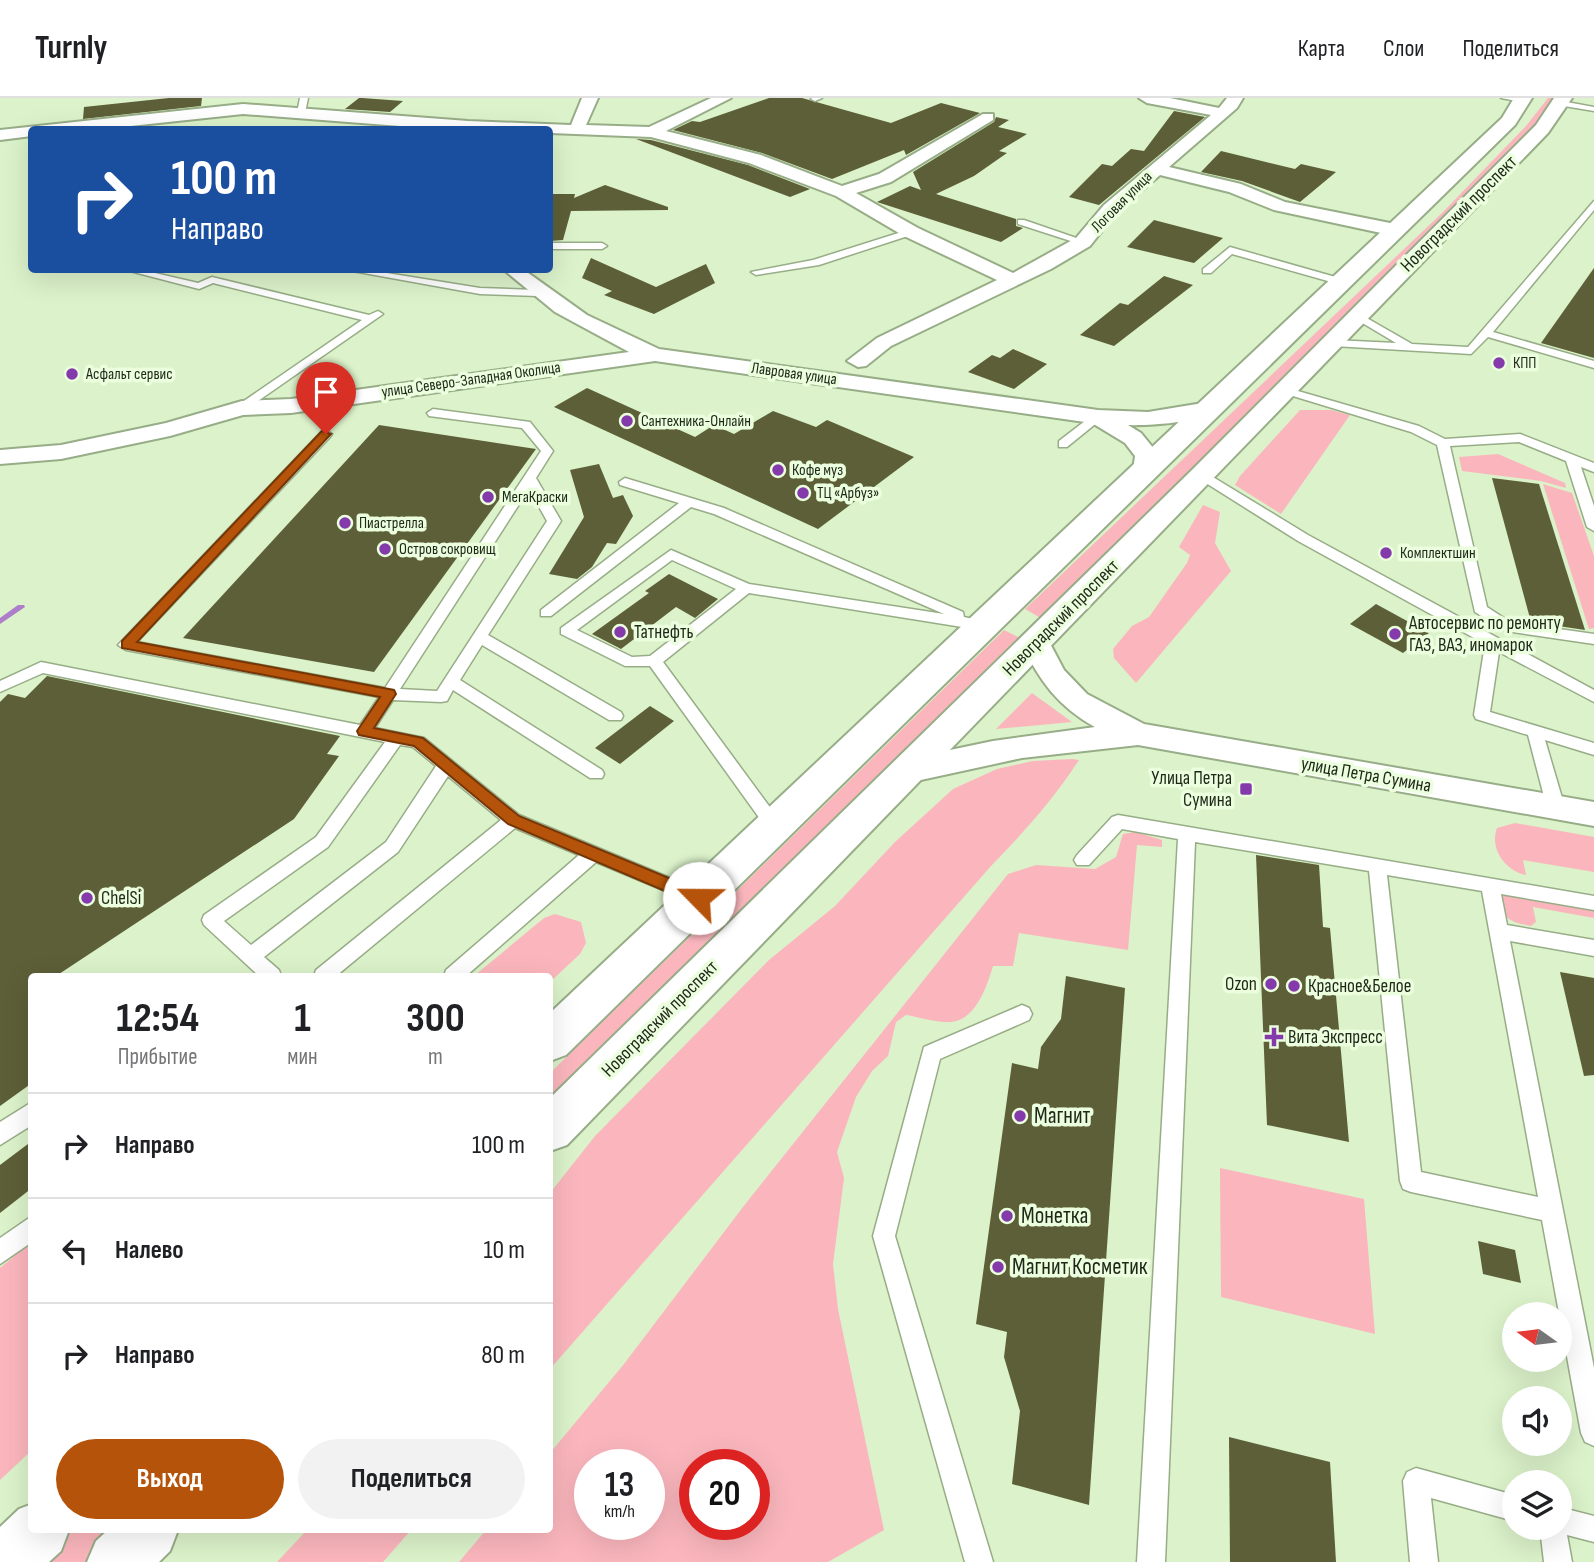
<!DOCTYPE html>
<html lang="ru">
<meta charset="utf-8">
<style>
body{margin:0;font-family:"Sofia Sans Condensed",sans-serif;background:#f2f2f2;color:#202124;height:100vh;display:flex;flex-direction:column;font-size:26px;white-space:nowrap}
*{box-sizing:border-box;margin:0}
p{font-size:23px;color:#757577}
.icon{flex:none;width:38px;height:38px;fill:none;stroke:currentColor;stroke-width:2;stroke-linecap:round;stroke-linejoin:round}
.map{position:relative;flex:1;overflow:hidden}
.side{position:absolute;left:28px;top:875px;width:525px;height:560px;display:flex;flex-direction:column;background:#fff;border-radius:7px;box-shadow:0 7px 28px #0002}
.side>*{flex:none}
.guide{position:absolute;left:28px;top:28px;width:525px;height:147px;border-radius:7px;box-shadow:0 7px 28px #0002;background:#1a4fa0;color:#fff;overflow:hidden}
.needle{width:46px;rotate:284deg}
.controls{position:absolute;left:1502px;top:1204px;display:grid;gap:14px}
.controls a{display:grid;place-items:center;width:70px;height:70px;border-radius:50%;background:#fff;box-shadow:0 7px 28px #0002;font-size:35px}
.speed{position:absolute;left:574px;top:1351px;display:flex;gap:14px;font-size:35px;font-weight:700;text-align:center}
.speed>*{display:grid;place-content:center;width:91px;height:91px;border-radius:50%;background:#fff;box-shadow:0 7px 28px #0002;line-height:1}
.speed small{font-size:18px;font-weight:400}
.speed .limit{border:10px solid #d22;background:#fff;color:#111}
.pin{position:absolute;display:grid;place-items:center;width:60px;height:60px;color:#fff;margin:-72px -30px;border-radius:50% 50% 50% 0;rotate:-45deg;box-shadow:0 0 7px #0007}
.pin .icon{rotate:45deg}
.me{position:absolute;width:77px;margin:-38px;rotate:293deg;stroke-linejoin:round;filter:drop-shadow(0 0 5px #0008)}
.turn{display:flex;align-items:center;gap:24px;height:147px;padding:0 28px;font-size:32px}
.turn .icon{width:91px;height:91px;stroke-width:2.5}
.turn b{display:block;font-size:49px;line-height:60px}
.eta{display:flex;justify-content:space-evenly;align-items:center;height:119px;text-align:center}
.eta b{font-size:42px;font-weight:700;line-height:49px}
.button{display:flex;gap:14px;margin-top:auto;padding:14px 28px}
.button a{flex:1;height:80px;border-radius:42px;background:#b45309;color:#fff;font-size:28px;font-weight:700;line-height:80px;text-align:center}
.button a+a{background:#f2f2f2;color:#202124}
ul{padding:0;list-style:none}
li{display:flex;align-items:center;gap:21px;height:105px;padding:0 28px;border-top:2px solid #e0e0e0}
li div{flex:1}
li b{display:block;font-size:26px}
li em{font-style:normal}
header{display:flex;align-items:center;gap:42px;box-sizing:border-box;height:98px;padding:0 35px;background:#fff;border-bottom:2px solid #e0e0e0}
header strong{font-size:33px}
nav{display:flex;gap:38px;margin-inline-start:auto;font-size:24px}
.map>svg:first-child{display:block}
.green{fill:#fbb6bd;fill-rule:evenodd}
.lines{fill:none;stroke-linecap:round;stroke-linejoin:round}
.stream{fill:#ae7eca;fill-rule:evenodd}
.building{fill:#5c5f37}
.lane-casing{stroke:#97ad87;stroke-width:3}
.street-casing{stroke:#97ad87;stroke-width:4}
.primary-casing{stroke:#97ad87;stroke-width:4}
.lane{fill:#fff;fill-rule:evenodd}
.street{fill:#fff;fill-rule:evenodd}
.primary{fill:#fff;fill-rule:evenodd}
.route{fill:#b45309;stroke:#753606;stroke-width:2}
.poi-dot{fill:#853aac;stroke:#ebfedd;stroke-width:2.5}
.labels{text-anchor:middle;dominant-baseline:central;stroke-width:7;stroke-linejoin:round;paint-order:stroke}
.far-street-label{font-size:16px;fill:#1e2718;stroke:#ebfedd}
.far-poi-label{font-size:16px;fill:#1e2718;stroke:#ebfedd;text-anchor:start}
.street-label{font-size:19px;fill:#1e2718;stroke:#ebfedd}
.poi-label{font-size:19px;fill:#1e2718;stroke:#ebfedd;text-anchor:start}
.near-poi-label{font-size:23px;fill:#1e2718;stroke:#ebfedd;text-anchor:start}
</style>
<header>
<strong>Turnly</strong>
<nav><a>Карта</a><a>Слои</a><a>Поделиться</a></nav>
</header>
<div class="map">
<svg width="1594" height="1464" viewBox="0 0 1594 1464">
<rect width="100%" height="100%" fill="#dbf2ca"/>
<!-- green -->
<g class="green">
<polygon points="1548,0 1559,0 1544,25 1044,522 1025,511 1442,115 1526,28"/>
<polygon points="1300,312 1331,312 1350,317 1281,416 1235,387 1240,378"/>
<polygon points="1498,356 1565,385 1566,390 1541,383 1462,373 1459,359"/>
<polygon points="1543,386 1572,395 1594,458 1594,530 1589,531"/>
<polygon points="1203,407 1220,414 1215,445 1231,473 1136,585 1114,560 1113,551 1132,528 1149,519 1187,465 1190,457 1179,449"/>
<polygon points="1004,532 1020,540 550,1008 550,975"/>
<polygon points="1032,595 1072,624 996,631"/>
<path d="M1072 661 1079 662C1053 702 1024 734 991 768L550 1271V1095L595 1038 769 862 835 808 895 744 953 691 997 671 1033 663Z"/>
<path d="M1515 725 1594 739V774L1523 762 1526 777C1506 773 1489 751 1497 730Z"/>
<path d="M1136 734 1162 742V749L1137 747 1128 852 1019 835 1013 868H993C987 888 976 922 951 924 937 925 919 919 906 917L896 924 888 958 872 973 856 999 837 1054 844 1080 833 1166 838 1211 884 1432 828 1464H459L486 1432H550V1355L624 1266 743 1109 1008 776 1036 767 1095 771 1116 759 1123 736ZM590 1367H649V1426H590ZM695 1367H754V1426H695Z"/>
<path d="M1505 795 1594 810V820L1533 809 1536 824 1531 828C1510 824 1504 822 1499 801Z"/>
<polygon points="555,816 581,824 586,845 580,856 550,884 550,878 474,878 544,820"/>
<polygon points="1220,1070 1364,1101 1375,1236 1221,1199"/>
<polygon points="31,1144 31,1353 0,1382 0,1170"/>
<polygon points="74,1432 124,1432 91,1464 40,1464"/>
<polygon points="307,1432 411,1432 383,1464 277,1464"/>
</g>
<g class="lines">
<!-- stream -->
<polygon class="stream" points="18,507 24,507 25,509 0,526 0,520"/>
</g>
<!-- building -->
<g class="building">
<polygon points="169,0 202,0 201,8 83,21 84,9"/>
<polygon points="359,0 362,0 403,3 390,14 345,11"/>
<polygon points="769,0 802,0 891,25 941,5 980,15 906,57 904,52 832,81 762,55 673,32 692,23 700,24"/>
<polygon points="1174,13 1205,19 1099,107 1069,99 1102,66 1112,68 1131,51 1144,53"/>
<polygon points="996,19 1009,22 998,29 1027,36 999,53 1007,55 974,78 936,96 1016,121 1016,128 1023,130 1001,144 877,104 910,88 921,92 913,74 994,24"/>
<polygon points="636,41 651,42 748,67 810,91 790,99"/>
<polygon points="1221,53 1295,71 1301,66 1336,74 1300,104 1242,83 1201,74"/>
<polygon points="605,87 668,109 668,112 571,113 563,142 550,143 550,96 575,96 574,100"/>
<polygon points="1154,122 1223,140 1194,165 1127,149"/>
<polygon points="591,160 656,189 706,166 715,185 654,216 604,197 612,193 582,180"/>
<polygon points="1594,170 1594,260 1541,245"/>
<polygon points="1164,178 1193,187 1114,248 1080,237 1120,205 1128,207"/>
<polygon points="1013,251 1047,266 1014,291 968,274 992,257 1000,260"/>
<polygon points="587,290 695,339 714,327 734,336 773,313 816,329 827,322 914,359 818,431 554,309"/>
<polygon points="379,327 536,351 374,574 183,540"/>
<polygon points="599,366 613,400 623,397 633,418 616,446 607,445 592,469 577,481 549,476 584,419 570,372"/>
<polygon points="1492,380 1539,386 1585,532 1531,524"/>
<polygon points="669,476 718,501 695,520 676,509 621,551 592,536 649,495 645,493"/>
<polygon points="1376,506 1429,535 1403,555 1350,526"/>
<polygon points="47,578 340,638 327,656 339,658 294,721 56,878 32,878 32,985 0,1008 0,604 8,596 25,600"/>
<polygon points="650,608 674,623 620,666 595,650"/>
<polygon points="1256,757 1319,767 1323,829 1330,830 1349,1044 1267,1027"/>
<polygon points="1560,874 1594,880 1594,977 1584,978"/>
<polygon points="1066,878 1125,890 1089,1407 1012,1386 1020,1313 1004,1259 1007,1234 976,1226 1012,965 1038,971 1041,949 1061,921"/>
<polygon points="32,1043 32,1090 0,1115 0,1067"/>
<polygon points="1478,1143 1515,1152 1521,1185 1483,1176"/>
<polygon points="1229,1339 1330,1364 1336,1464 1230,1464"/>
</g>
<g class="lines">
<defs>
<g id="lane">
<polygon points="300,0 308,0 305,15 301,17 297,15"/>
<polygon points="822,0 815,3 811,1 812,0"/>
<polygon points="1501,0 1524,0 1526,2 1522,4"/>
<polygon points="1561,3 1594,9 1594,13 1558,7"/>
<polygon points="1594,103 1594,112 1493,234 1594,263 1594,270 1488,239 1471,256 1333,248 1327,245 1333,242 1396,245 1354,220 1354,216 1358,215 1412,246 1468,249"/>
<polygon points="1018,122 1024,122 1088,144 1080,146 1018,126"/>
<polygon points="911,131 916,134 914,136 819,167 756,177 751,174 813,162"/>
<polygon points="550,145 602,145 607,148 602,151 550,151"/>
<polygon points="1230,149 1346,182 1347,184 1342,187 1232,156 1211,175 1203,175 1203,171"/>
<polygon points="126,172 142,172 198,185 212,179 369,217 378,213 383,216 242,314 236,310 238,307 362,222 213,185 199,191"/>
<polygon points="347,172 368,172 480,190 538,192 543,195 538,198 480,196"/>
<polygon points="1283,291 1291,291 1419,328 1445,341 1520,336 1594,365 1594,374 1581,369 1594,408 1594,433 1587,429 1566,363 1519,344 1450,348 1487,509 1510,524 1594,536 1594,546 1506,533 1475,514 1437,347 1411,334 1283,295"/>
<path d="M433 311 530 324 553 353 536 380 561 423 488 537 621 614 623 618 621 622H609L482 547 460 582 602 672 604 676 602 680H590L453 592 447 603 441 604 393 602 375 630 424 640 519 717 706 795 708 800 706 805 699 807 596 764 466 878H444L446 872 579 757 515 730 336 878H314L316 872 501 722 448 678 398 754 264 859 279 872 281 878H259L204 827 202 822 204 817 316 739 385 644 43 575 0 594V583L41 564 360 627 379 599 126 552 118 547 322 333 326 332 332 336 330 339 137 544 385 590 541 353 522 330 429 318 427 315ZM529 391 547 423 437 593 400 591ZM400 647 413 649 436 668 386 744 251 847 224 823 328 749Z"/>
<polygon points="1094,316 1104,319 1067,349 1059,349 1059,343"/>
<polygon points="1203,373 1308,437 1594,592 1594,604 1499,554 1490,614 1594,645 1594,657 1545,642 1565,710 1562,715 1556,716 1547,710 1528,637 1476,621 1474,617 1485,546 1298,443 1198,380 1198,374"/>
<path d="M625 380 724 410 963 514 964 519 986 524 988 527 981 532 749 495 663 564 783 727 780 732H768L650 568H625L561 536V530L671 452 749 486 944 516 714 416 691 409 551 518H541V512L679 405 620 387 619 384ZM672 462 736 491 650 558 632 559 577 532Z"/>
<path d="M1118 717 1594 798V812L1501 796 1507 827 1594 842V858L1510 843 1594 1270V1348L1585 1344 1581 1335 1542 1122 1411 1094 1403 1091 1400 1083 1369 773 1195 744 1165 1464H1137L1178 741 1122 731 1089 767H1077L1074 762 1077 757 1112 719ZM1387 777 1482 793 1538 1099 1421 1074Z"/>
<polygon points="1022,907 1029,910 1032,916 1029,922 940,961 895,1138 993,1464 965,1464 873,1138 924,949"/>
<polygon points="32,1004 32,1027 0,1047 0,1024"/>
<polygon points="32,1118 32,1144 0,1166 0,1140"/>
<polygon points="1416,1370 1514,1397 1514,1423 1431,1400 1438,1464 1410,1464 1403,1383 1407,1374"/>
<polygon points="1559,1409 1594,1418 1594,1444 1567,1437 1572,1464 1544,1464 1540,1430 1559,1430"/>
</g>
<g id="street">
<polygon points="582,0 598,0 586,27 649,29 711,0 731,0 666,33 761,57 842,88 879,76 983,16 993,16 993,22 891,84 856,95 918,130 1013,175 1076,140 1104,107 1211,17 1147,5 1139,0 1170,0 1219,10 1227,0 1243,0 1237,10 1169,69 1241,86 1285,104 1395,126 1404,132 1395,138 1274,112 1229,94 1160,77 1116,115 1090,148 1051,171 891,248 866,268 858,269 847,263 877,240 997,182 904,138 836,98 749,65 651,39 550,35 550,32 452,32 243,16 93,32 32,32 32,38 0,42 0,32 243,6 468,23 571,27"/>
<path d="M504 172H524L587 217 659 251 1098 312 1148 314 1209 304 1220 311C1211 324 1145 328 1128 327L1141 335 1159 357 1154 377H1136L1133 372 1135 358 1125 345 1092 325 655 263 291 315 243 317 170 338 61 361 0 366V352L61 347 166 325 242 303 291 301 629 254 555 214Z"/>
<path d="M1036 536 1046 538 1064 572 1087 596 1144 626 1594 704V728L1138 647 1022 660 907 685 896 681 891 673 896 665 907 661 993 643 1095 629C1059 609 1038 582 1022 545L1026 538Z"/>
</g>
<g id="primary">
<polygon points="1514,0 1532,0 1515,27 566,957 550,963 550,915 1502,20"/>
<polygon points="1554,0 1572,0 1548,35 567,1047 550,1053 550,1000 1193,371 1536,27"/>
<polygon points="32,1406 32,1432 69,1432 61,1453 49,1464 0,1464 0,1429 19,1411"/>
<polygon points="108,1432 178,1432 170,1453 159,1464 87,1464 96,1443"/>
</g>
</defs>
<!-- lane casing -->
<use href="#lane" class="lane-casing"/>
<!-- street casing -->
<use href="#street" class="street-casing"/>
<!-- primary casing -->
<use href="#primary" class="primary-casing"/>
<!-- lane -->
<use href="#lane" class="lane"/>
<!-- street -->
<use href="#street" class="street"/>
<!-- primary -->
<use href="#primary" class="primary"/>
</g>
<!-- route -->
<polygon class="route" points="322,333 331,336 137,544 394,592 396,596 374,630 423,640 519,718 705,795 707,800 705,805 693,805 508,726 414,648 359,637 357,633 380,599 122,550 122,543"/>
<!-- markers -->
<g class="poi-dot">
<circle cx="1499" cy="265" r="7"/>
<circle cx="72" cy="276" r="7"/>
<circle cx="627" cy="323" r="7"/>
<circle cx="778" cy="372" r="7"/>
<circle cx="803" cy="395" r="7"/>
<circle cx="488" cy="399" r="7"/>
<circle cx="345" cy="425" r="7"/>
<circle cx="385" cy="451" r="7"/>
<circle cx="1386" cy="455" r="7"/>
<circle cx="620" cy="534" r="7"/>
<circle cx="1395" cy="536" r="7"/>
<rect x="1239" y="684" width="14" height="14" rx="3.5"/>
<circle cx="87" cy="800" r="7"/>
<circle cx="1271" cy="886" r="7"/>
<circle cx="1294" cy="888" r="7"/>
<path d="M1270.5 928.5h7v7h7v7h-7v7h-7v-7h-7v-7h7z"/>
<circle cx="1020" cy="1018" r="7"/>
<circle cx="1007" cy="1118" r="7"/>
<circle cx="998" cy="1169" r="7"/>
</g>
<g class="labels">
<!-- far-street labels -->
<g class="far-street-label">
<text transform="translate(1122 104) rotate(-45)">Логовая улица</text>
<text transform="translate(794 276) rotate(8)">Лавровая улица</text>
<text transform="translate(471 282) rotate(-8)">улица Северо-Западная Околица</text>
</g>
<!-- far-poi labels -->
<g class="far-poi-label">
<text x="1513" y="265">КПП</text>
<text x="86" y="276">Асфальт сервис</text>
<text x="641" y="323">Сантехника-Онлайн</text>
<text x="792" y="372">Кофе муз</text>
<text x="817" y="395">ТЦ «Арбуз»</text>
<text x="502" y="399">МегаКраски</text>
<text x="359" y="425">Пиастрелла</text>
<text x="399" y="451">Остров сокровищ</text>
<text x="1400" y="455">Комплектшин</text>
</g>
<!-- street labels -->
<g class="street-label">
<text transform="translate(1459 116) rotate(-45)">Новоградский проспект</text>
<text transform="translate(1061 520) rotate(-45)">Новоградский проспект</text>
<text transform="translate(1366 677) rotate(10)">улица Петра Сумина</text>
<text transform="translate(660 921) rotate(-45)">Новоградский проспект</text>
</g>
<!-- poi labels -->
<g class="poi-label">
<text x="1409" y="525">Автосервис по ремонту<tspan x="1409" dy="22">ГАЗ, ВАЗ, иномарок</tspan></text>
<text x="634" y="534">Татнефть</text>
<text x="1232" y="680" text-anchor="end">Улица Петра<tspan x="1232" dy="22">Сумина</tspan></text>
<text x="101" y="800">ChelSi</text>
<text x="1257" y="886" text-anchor="end">Ozon</text>
<text x="1308" y="888">Красное&amp;Белое</text>
<text x="1288" y="939">Вита Экспресс</text>
</g>
<!-- near-poi labels -->
<g class="near-poi-label">
<text x="1034" y="1018">Магнит</text>
<text x="1021" y="1118">Монетка</text>
<text x="1012" y="1169">Магнит Косметик</text>
</g>
</g>
</svg>
<div class="controls">
<a><svg class="needle" viewBox="-14 -14 28 28"><path d="M0-13l5 13h-10z" fill="#e53935"/><path d="M0 13l5-13h-10z" fill="#757577"/></svg></a>
<a><svg class="icon" aria-label="sound" viewBox="0 0 24 24"><path d="M4 9h4l5-4v14l-5-4H4zM17 9q2 3 0 6"/></svg></a>
<a><svg class="icon" aria-label="layers" viewBox="0 0 24 24"><path d="M12 4l9 5-9 5-9-5zM3 14l9 5 9-5"/></svg></a>
</div>
<div class="speed"><div>13<small>km/h</small></div><div class="limit">20</div></div>
<div class="pin" style="left:326px;top:336px;background:#d93025"><svg class="icon" aria-label="arrive" viewBox="0 0 24 24"><path d="M6 21V4h12l-3 4 3 4H6"/></svg></div>
<svg class="me" style="left:699px;top:800px" viewBox="-20 -20 40 40"><circle r="19" fill="#fff"/><path d="M0-13L10 11 0 6-10 11z" fill="#b45309"/></svg>
<div class="guide">
<div class="turn"><svg class="icon" aria-label="right" viewBox="0 0 24 24"><path d="M7 20v-9h11M14 6l5 5-5 5"/></svg><div><b>100 m</b>Направо</div></div>
</div>
<section class="side">
<div class="eta">
<div><b>12:54</b><p>Прибытие</p></div>
<div><b>1</b><p>мин</p></div>
<div><b>300</b><p>m</p></div>
</div>
<ul>
<li><svg class="icon" aria-label="right" viewBox="0 0 24 24"><path d="M7 20v-9h11M14 6l5 5-5 5"/></svg><div><b>Направо</b></div><em>100 m</em></li>
<li><svg class="icon" aria-label="left" viewBox="0 0 24 24"><path d="M17 20v-9H6M10 6l-5 5 5 5"/></svg><div><b>Налево</b></div><em>10 m</em></li>
<li><svg class="icon" aria-label="right" viewBox="0 0 24 24"><path d="M7 20v-9h11M14 6l5 5-5 5"/></svg><div><b>Направо</b></div><em>80 m</em></li>
</ul>
<div class="button"><a>Выход</a><a>Поделиться</a></div>
</section>
</div>
